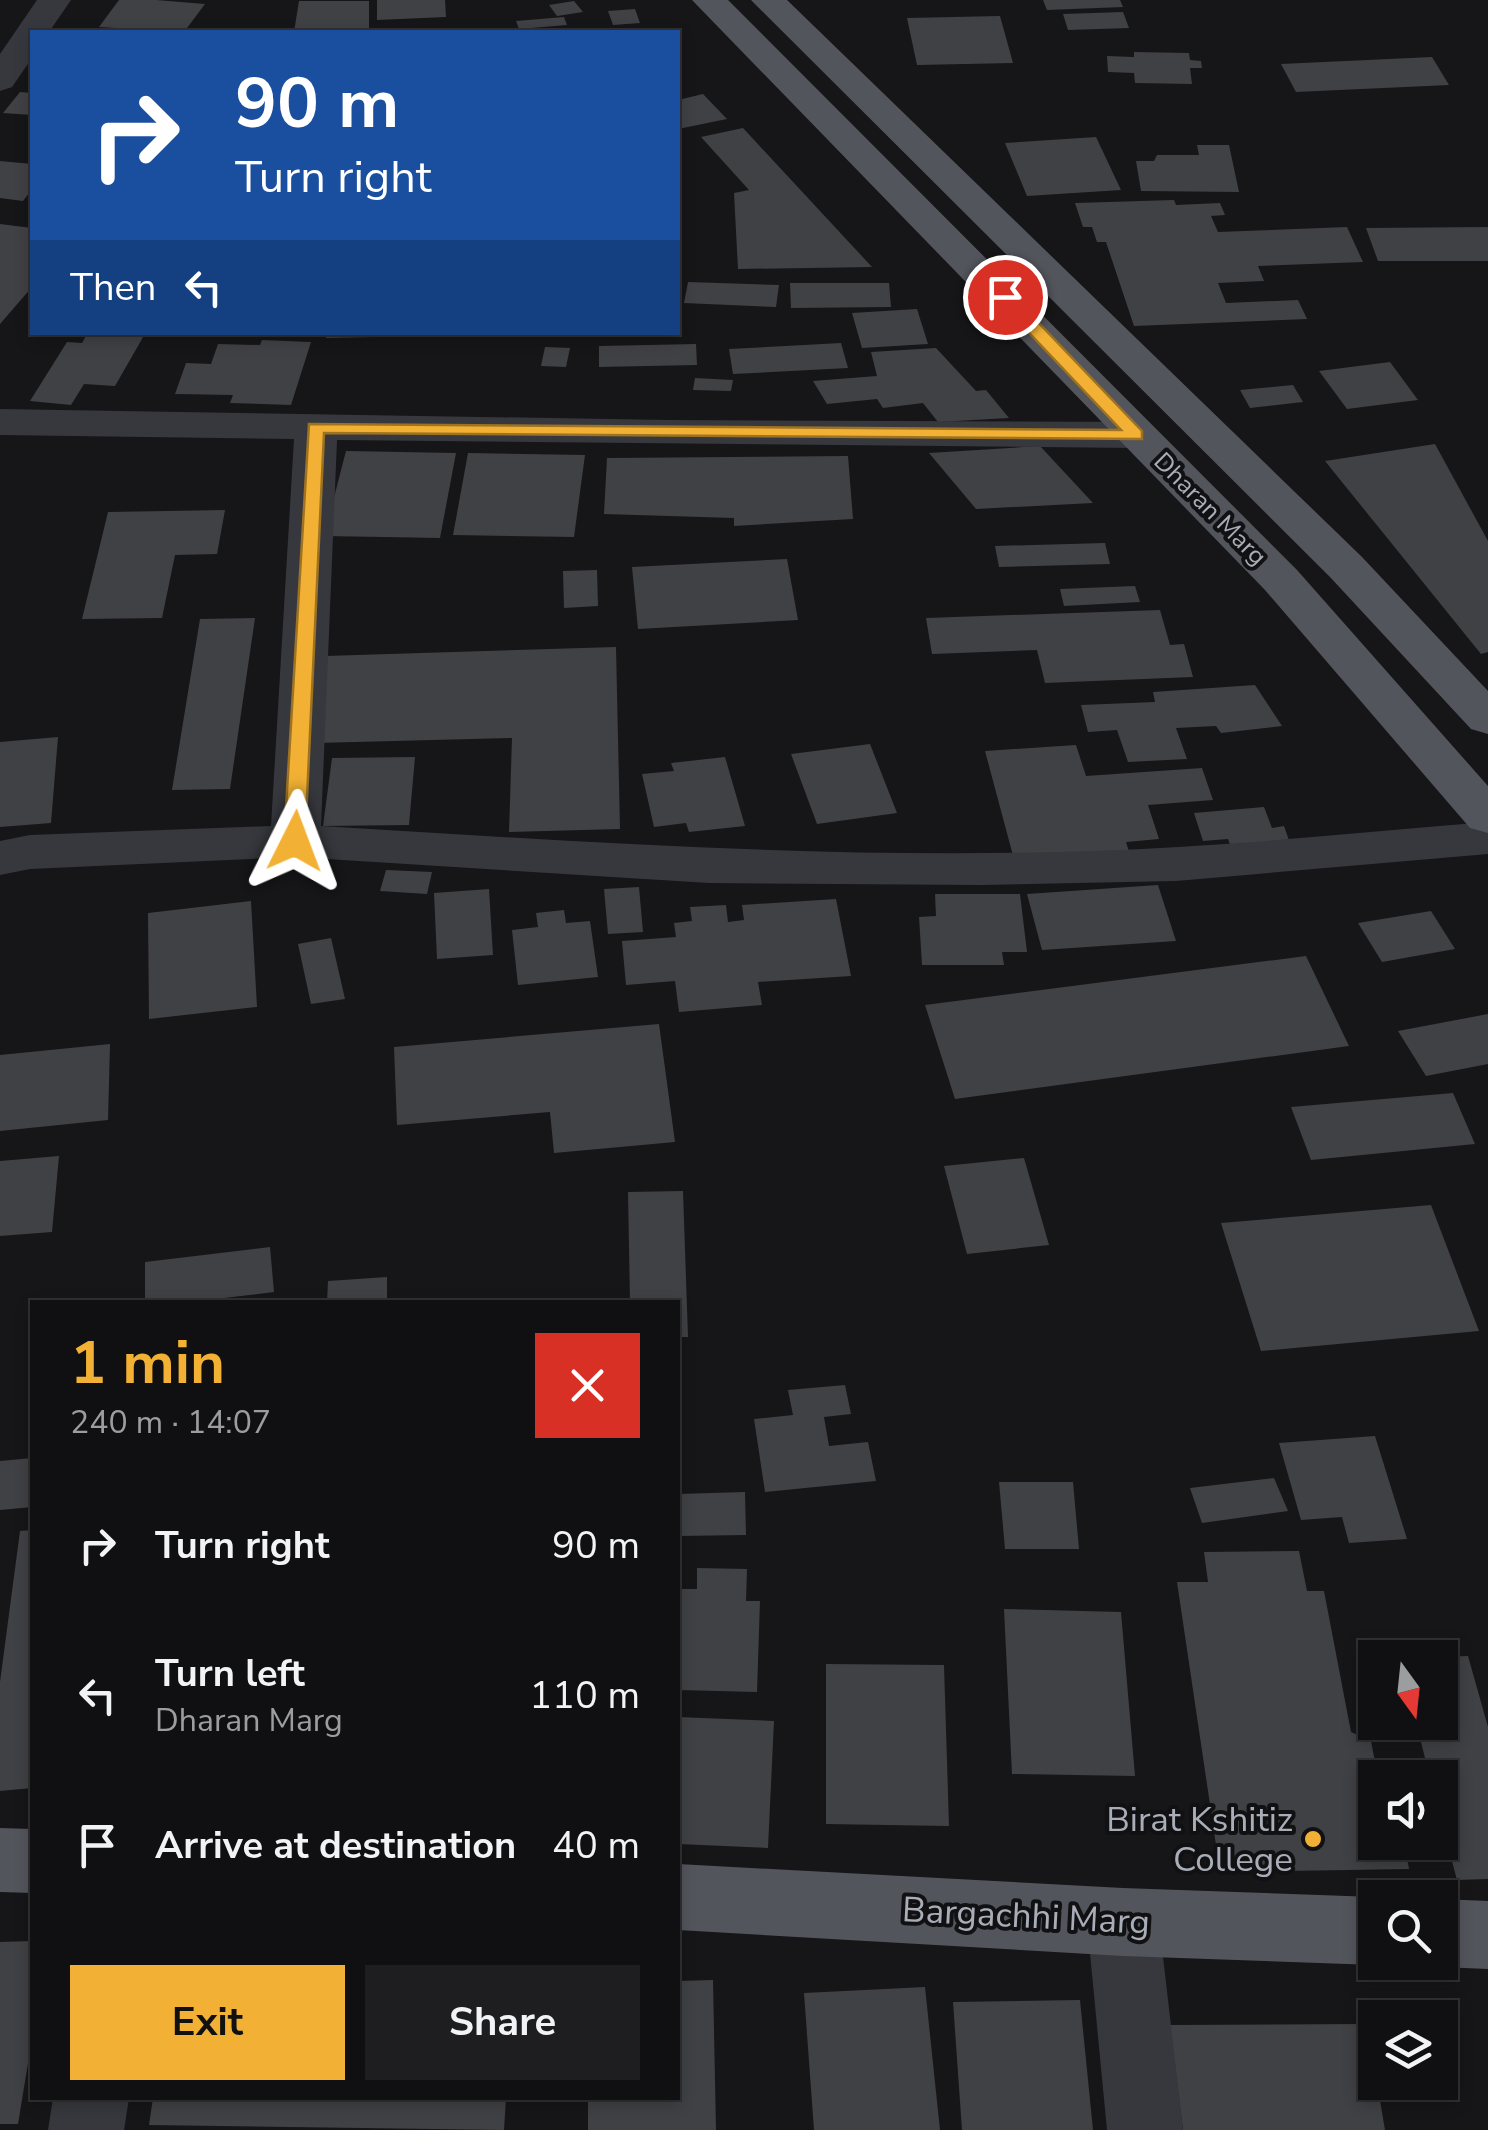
<!DOCTYPE html>
<meta charset="utf-8">
<style>
body{margin:0;font-family:"Nunito Sans",sans-serif;background:#1e1e20;color:#f1f3f6;height:100vh;display:flex;flex-direction:column;font-size:38px;white-space:nowrap}
*{box-sizing:border-box;margin:0}
p{font-size:32px;color:#9c9d9f}
.icon{flex:none;width:55px;height:55px;fill:none;stroke:currentColor;stroke-width:2;stroke-linecap:round;stroke-linejoin:round}
.map{position:relative;flex:1;overflow:hidden}
.drawer{position:absolute;left:30px;top:1300px;width:650px;height:800px;display:flex;flex-direction:column;background:#101012;border-radius:0px;box-shadow:0 5px 15px #0003,0 0 0 2px #303032}
.drawer>*{flex:none}
.guide{position:absolute;left:30px;top:30px;width:650px;height:305px;border-radius:0px;box-shadow:0 5px 15px #0003,0 0 0 2px #303032;background:#1a4fa0;color:#fff;overflow:hidden}
.needle{width:65px;rotate:165deg}
.controls{position:absolute;left:1358px;top:1640px;display:grid;gap:20px}
.controls a{display:grid;place-items:center;width:100px;height:100px;border-radius:0px;background:#101012;box-shadow:0 5px 15px #0003,0 0 0 2px #303032;font-size:50px}
.pin{position:absolute;display:grid;place-items:center;width:85px;height:85px;color:#fff;margin:-42px;border:5px solid #fff;border-radius:50%;box-shadow:0 2px 10px #0007}
.me{position:absolute;width:110px;margin:-55px;rotate:3deg;stroke-linejoin:round;filter:drop-shadow(0 0 8px #0008)}
.turn{display:flex;align-items:center;gap:35px;height:210px;padding:0 40px;font-size:45px}
.turn .icon{width:130px;height:130px;stroke-width:2.5}
.turn b{display:block;font-size:70px;line-height:85px}
.then{display:flex;align-items:center;height:95px;padding:0 40px;background:#0003;gap:20px;font-size:38px}
.round{display:grid;place-items:center;flex:none;width:105px;height:105px;border-radius:0px;background:#1e1e20}
.overview{display:flex;align-items:center;justify-content:space-between;height:170px;padding:0 40px}
h1{font-size:60px;font-weight:700;line-height:75px;color:#f2b134}
.cta{display:flex;gap:20px;margin-top:auto;padding:20px 40px}
.cta a{flex:1;height:115px;border-radius:0px;background:#f2b134;color:#111;font-size:40px;font-weight:700;line-height:115px;text-align:center}
.cta a+a{background:#1e1e20;color:#f1f3f6}
ul{padding:0;list-style:none}
li{display:flex;align-items:center;gap:30px;height:150px;padding:0 40px}
li div{flex:1}
li b{display:block;font-size:38px}
li em{font-style:normal}
.map>svg:first-child{display:block}
.building{fill:#404145}
.lines{fill:none;stroke-linecap:round;stroke-linejoin:round}
.street{fill:#37383d;fill-rule:evenodd}
.primary{fill:#53555c;fill-rule:evenodd}
.route{fill:#f2b134;stroke:#9d7322;stroke-width:2.5}
.poi-dot{fill:#f2b134;stroke:#111113;stroke-width:4}
.labels{text-anchor:middle;dominant-baseline:central;stroke-width:8;stroke-linejoin:round;paint-order:stroke}
.far-street-label{font-size:25px;fill:#a8adb8;stroke:#111113}
.near-poi-label{font-size:35px;fill:#a8adb8;stroke:#111113;text-anchor:end}
.near-street-label{font-size:35px;fill:#a8adb8;stroke:#111113}
</style>
<div class="map">
<svg width="1488" height="2130" viewBox="0 0 1488 2130">
<rect width="100%" height="100%" fill="#161618"/>
<!-- building -->
<g class="building">
<polygon points="119,0 156,0 205,4 184,32 99,27"/>
<polygon points="377,0 445,0 446,17 377,20"/>
<polygon points="1043,0 1120,0 1123,7 1047,10"/>
<polygon points="299,1 369,1 369,32 294,32"/>
<polygon points="574,1 583,12 557,16 549,5"/>
<polygon points="635,9 640,23 613,25 608,11"/>
<polygon points="1123,12 1129,28 1068,30 1063,14"/>
<polygon points="1000,16 1013,63 917,65 907,18"/>
<polygon points="564,17 567,25 519,29 516,21"/>
<polygon points="1134,52 1189,53 1190,60 1201,61 1202,68 1190,68 1192,84 1135,83 1134,73 1108,72 1107,56 1134,57"/>
<polygon points="1432,57 1449,85 1296,92 1281,64"/>
<polygon points="20,92 32,93 32,115 3,113"/>
<polygon points="703,94 727,119 678,129 678,100"/>
<polygon points="743,128 872,267 738,269 734,193 749,190 701,137"/>
<polygon points="1096,137 1121,190 1027,196 1005,143"/>
<polygon points="1197,145 1229,145 1239,192 1141,191 1136,161 1154,161 1157,155 1199,155"/>
<polygon points="0,161 32,164 32,189 23,201 0,198"/>
<polygon points="1174,200 1176,205 1220,203 1225,215 1211,216 1218,232 1347,227 1363,262 1258,266 1264,281 1218,283 1226,303 1298,300 1307,319 1134,326 1106,242 1097,242 1092,227 1083,227 1075,203"/>
<polygon points="0,224 32,228 32,287 0,324"/>
<polygon points="1488,227 1488,261 1378,261 1366,228"/>
<polygon points="688,282 779,285 776,307 684,303"/>
<polygon points="790,283 889,283 891,307 791,308"/>
<polygon points="917,309 928,344 862,348 852,313"/>
<polygon points="88,332 146,332 115,386 84,384 71,405 30,401 67,342 82,343"/>
<polygon points="327,332 375,332 375,337 326,338"/>
<polygon points="262,340 311,342 291,405 230,403 233,395 175,394 186,363 211,364 218,344 260,345"/>
<polygon points="841,343 848,368 733,374 729,349"/>
<polygon points="696,344 697,365 599,367 599,346"/>
<polygon points="545,347 570,348 566,367 541,366"/>
<polygon points="936,348 976,391 986,390 1009,418 938,422 923,403 883,408 877,399 827,404 813,381 877,376 871,352"/>
<polygon points="1390,362 1418,400 1347,409 1319,371"/>
<polygon points="695,378 733,380 731,391 693,390"/>
<polygon points="1293,385 1303,402 1250,408 1240,390"/>
<polygon points="1435,444 1488,541 1488,652 1481,654 1325,461"/>
<polygon points="1040,446 1093,503 976,509 929,453"/>
<polygon points="346,451 456,453 440,538 324,536"/>
<polygon points="468,453 585,455 574,537 453,535"/>
<polygon points="848,456 853,519 734,526 734,518 604,514 607,458"/>
<polygon points="225,510 217,554 175,555 162,618 82,619 108,512"/>
<polygon points="1105,543 1110,564 999,567 995,546"/>
<polygon points="787,559 798,620 638,629 632,567"/>
<polygon points="597,570 598,606 564,608 563,571"/>
<polygon points="1135,586 1140,602 1064,606 1060,589"/>
<polygon points="1160,610 1170,645 1184,644 1193,677 1045,683 1037,650 932,654 926,618"/>
<polygon points="255,618 230,789 172,790 200,619"/>
<polygon points="616,647 620,829 509,832 512,738 316,743 325,656"/>
<polygon points="1255,685 1282,726 1221,733 1216,726 1176,728 1187,759 1128,762 1117,730 1088,732 1081,705 1155,702 1153,692"/>
<polygon points="58,737 51,823 0,827 0,742"/>
<polygon points="870,744 897,813 817,824 791,754"/>
<polygon points="1076,745 1086,776 1202,768 1213,800 1148,805 1159,839 1126,842 1130,855 1015,863 985,751"/>
<polygon points="415,757 409,825 323,826 332,758"/>
<polygon points="725,757 745,826 689,832 686,823 654,827 642,774 674,771 671,763"/>
<polygon points="1264,807 1272,828 1284,826 1291,846 1232,850 1228,839 1203,841 1194,813"/>
<polygon points="386,870 432,872 427,894 380,891"/>
<polygon points="1158,885 1176,941 1042,950 1027,894"/>
<polygon points="639,887 643,932 608,934 604,889"/>
<polygon points="489,889 493,955 437,959 434,893"/>
<polygon points="935,894 1020,894 1027,952 1002,952 1004,965 922,965 919,917 936,916"/>
<polygon points="836,899 851,976 758,982 762,1005 679,1012 675,981 626,985 622,941 676,937 674,923 692,921 690,907 726,905 728,922 744,920 742,905"/>
<polygon points="251,901 257,1007 149,1019 148,913"/>
<polygon points="564,910 566,923 590,921 598,977 518,985 512,930 538,927 536,913"/>
<polygon points="1431,911 1455,949 1382,962 1358,923"/>
<polygon points="331,938 345,999 311,1004 298,944"/>
<polygon points="1306,956 1349,1046 955,1099 925,1005"/>
<polygon points="1488,1014 1488,1064 1426,1076 1398,1031"/>
<polygon points="659,1024 675,1142 554,1153 550,1112 397,1125 394,1047"/>
<polygon points="110,1044 108,1120 0,1131 0,1055"/>
<polygon points="1453,1093 1475,1144 1311,1160 1291,1107"/>
<polygon points="59,1156 52,1232 0,1236 0,1161"/>
<polygon points="1024,1158 1049,1245 967,1254 944,1166"/>
<polygon points="683,1191 688,1337 678,1337 678,1302 630,1302 628,1192"/>
<polygon points="1431,1205 1479,1331 1261,1351 1221,1223"/>
<polygon points="270,1247 274,1292 190,1302 145,1302 145,1262"/>
<polygon points="387,1277 387,1302 327,1302 328,1281"/>
<polygon points="845,1385 851,1414 824,1417 829,1446 868,1442 876,1481 765,1492 754,1419 793,1415 788,1390"/>
<polygon points="1375,1436 1407,1539 1349,1543 1342,1517 1301,1520 1279,1443"/>
<polygon points="32,1458 32,1507 0,1510 0,1461"/>
<polygon points="1274,1478 1288,1511 1202,1523 1190,1488"/>
<polygon points="999,1482 1073,1482 1079,1549 1005,1549"/>
<polygon points="745,1492 746,1535 678,1536 678,1494"/>
<polygon points="32,1530 32,1788 0,1791 0,1682 20,1531"/>
<polygon points="1299,1551 1307,1591 1324,1591 1351,1732 1371,1741 1378,1778 1375,1778 1375,1842 1404,1842 1409,1869 1220,1872 1177,1582 1208,1582 1204,1552"/>
<polygon points="697,1568 747,1569 746,1601 760,1601 757,1692 678,1690 678,1589 697,1589"/>
<polygon points="1004,1609 1121,1612 1135,1776 1012,1774"/>
<polygon points="1468,1656 1488,1727 1488,1879 1457,1880 1440,1816 1440,1778 1430,1778 1416,1722 1440,1722 1440,1657"/>
<polygon points="826,1664 944,1665 949,1826 826,1824"/>
<polygon points="678,1717 774,1721 768,1848 678,1844"/>
<polygon points="32,1941 32,2039 18,2124 0,2124 0,1942"/>
<polygon points="713,1980 716,2130 588,2130 588,2098 678,2098 678,1981"/>
<polygon points="925,1987 940,2130 814,2130 804,1993"/>
<polygon points="1080,2000 1093,2130 962,2130 953,2002"/>
<polygon points="1367,2024 1385,2130 1183,2130 1170,2025"/>
<polygon points="153,2098 506,2098 504,2130 149,2125"/>
</g>
<g class="lines">
<!-- street -->
<g class="street">
<polygon points="37,0 71,0 49,32 32,32 32,58 12,87 0,91 0,54"/>
<path d="M0 409 669 420 1136 422 1151 426 1157 435 1151 444 1136 448 337 440 321 826C606 843 892 864 1178 847 1281 841 1385 830 1488 822V854L1176 881 981 885 709 883 295 857 30 869 0 875V841L30 835 271 826 294 439 0 435Z"/>
<polygon points="1123,1888 1149,1898 1159,1922 1183,2130 1107,2130 1087,1922 1097,1898"/>
<polygon points="53,2098 129,2098 124,2130 48,2130"/>
</g>
<!-- primary -->
<g class="primary">
<polygon points="692,0 728,0 1297,570 1488,786 1488,833 1470,828 1265,590"/>
<polygon points="751,0 787,0 1362,557 1488,691 1488,734 1471,729 1330,577"/>
<polygon points="0,1828 32,1829 32,1893 0,1892"/>
<polygon points="678,1864 1123,1888 1375,1897 1375,1962 1381,1962 1375,1965 1123,1956 678,1930"/>
<polygon points="1440,1899 1488,1901 1488,1969 1440,1967 1429,1962 1440,1962"/>
</g>
</g>
<!-- route -->
<polygon class="route" points="999,294 1011,294 1142,431 1142,439 324,433 305,841 295,848 287,846 284,841 309,424 1121,430 999,301"/>
<!-- markers -->
<circle class="poi-dot" cx="1313" cy="1839" r="10"/>
<g class="labels">
<!-- far-street labels -->
<g class="far-street-label">
<text transform="translate(1210 509) rotate(45)">Dharan Marg</text>
</g>
<!-- near-poi labels -->
<g class="near-poi-label">
<text x="1293" y="1819">Birat Kshitiz<tspan x="1293" dy="40">College</tspan></text>
</g>
<!-- near-street labels -->
<g class="near-street-label">
<text transform="translate(1026 1916) rotate(3)">Bargachhi Marg</text>
</g>
</g>
</svg>
<div class="controls">
<a><svg class="needle" viewBox="-14 -14 28 28"><path d="M0-13l5 13h-10z" fill="#e53935"/><path d="M0 13l5-13h-10z" fill="#9c9d9f"/></svg></a>
<a><svg class="icon" aria-label="sound" viewBox="0 0 24 24"><path d="M4 9h4l5-4v14l-5-4H4zM17 9q2 3 0 6"/></svg></a>
<a><svg class="icon" aria-label="search" viewBox="0 0 24 24"><circle cx="10" cy="10" r="6"/><path d="M15 15l6 6"/></svg></a>
<a><svg class="icon" aria-label="layers" viewBox="0 0 24 24"><path d="M12 4l9 5-9 5-9-5zM3 14l9 5 9-5"/></svg></a>
</div>
<div class="pin" style="left:1005px;top:297px;background:#d93025"><svg class="icon" aria-label="arrive" viewBox="0 0 24 24"><path d="M6 21V4h12l-3 4 3 4H6"/></svg></div>
<svg class="me" style="left:295px;top:841px" viewBox="-20 -20 40 40"><path d="M0-17L14 15 0 8-14 15z" fill="#f2b134" stroke="#fff" stroke-width="4"/></svg>
<div class="guide">
<div class="turn"><svg class="icon" aria-label="right" viewBox="0 0 24 24"><path d="M7 20v-9h11M14 6l5 5-5 5"/></svg><div><b>90 m</b>Turn right</div></div>
<div class="then">Then<svg class="icon" aria-label="left" viewBox="0 0 24 24"><path d="M17 20v-9H6M10 6l-5 5 5 5"/></svg></div>
</div>
<section class="drawer">
<div class="overview"><div><h1>1 min</h1><p>240 m · 14:07</p></div><a class="round" style="background:#d93025;color:#fff"><svg class="icon" aria-label="close" viewBox="0 0 24 24"><path d="M6 6l12 12M18 6L6 18"/></svg></a></div>
<ul>
<li><svg class="icon" aria-label="right" viewBox="0 0 24 24"><path d="M7 20v-9h11M14 6l5 5-5 5"/></svg><div><b>Turn right</b></div><em>90 m</em></li>
<li><svg class="icon" aria-label="left" viewBox="0 0 24 24"><path d="M17 20v-9H6M10 6l-5 5 5 5"/></svg><div><b>Turn left</b><p>Dharan Marg</p></div><em>110 m</em></li>
<li><svg class="icon" aria-label="arrive" viewBox="0 0 24 24"><path d="M6 21V4h12l-3 4 3 4H6"/></svg><div><b>Arrive at destination</b></div><em>40 m</em></li>
</ul>
<div class="cta"><a>Exit</a><a>Share</a></div>
</section>
</div>
